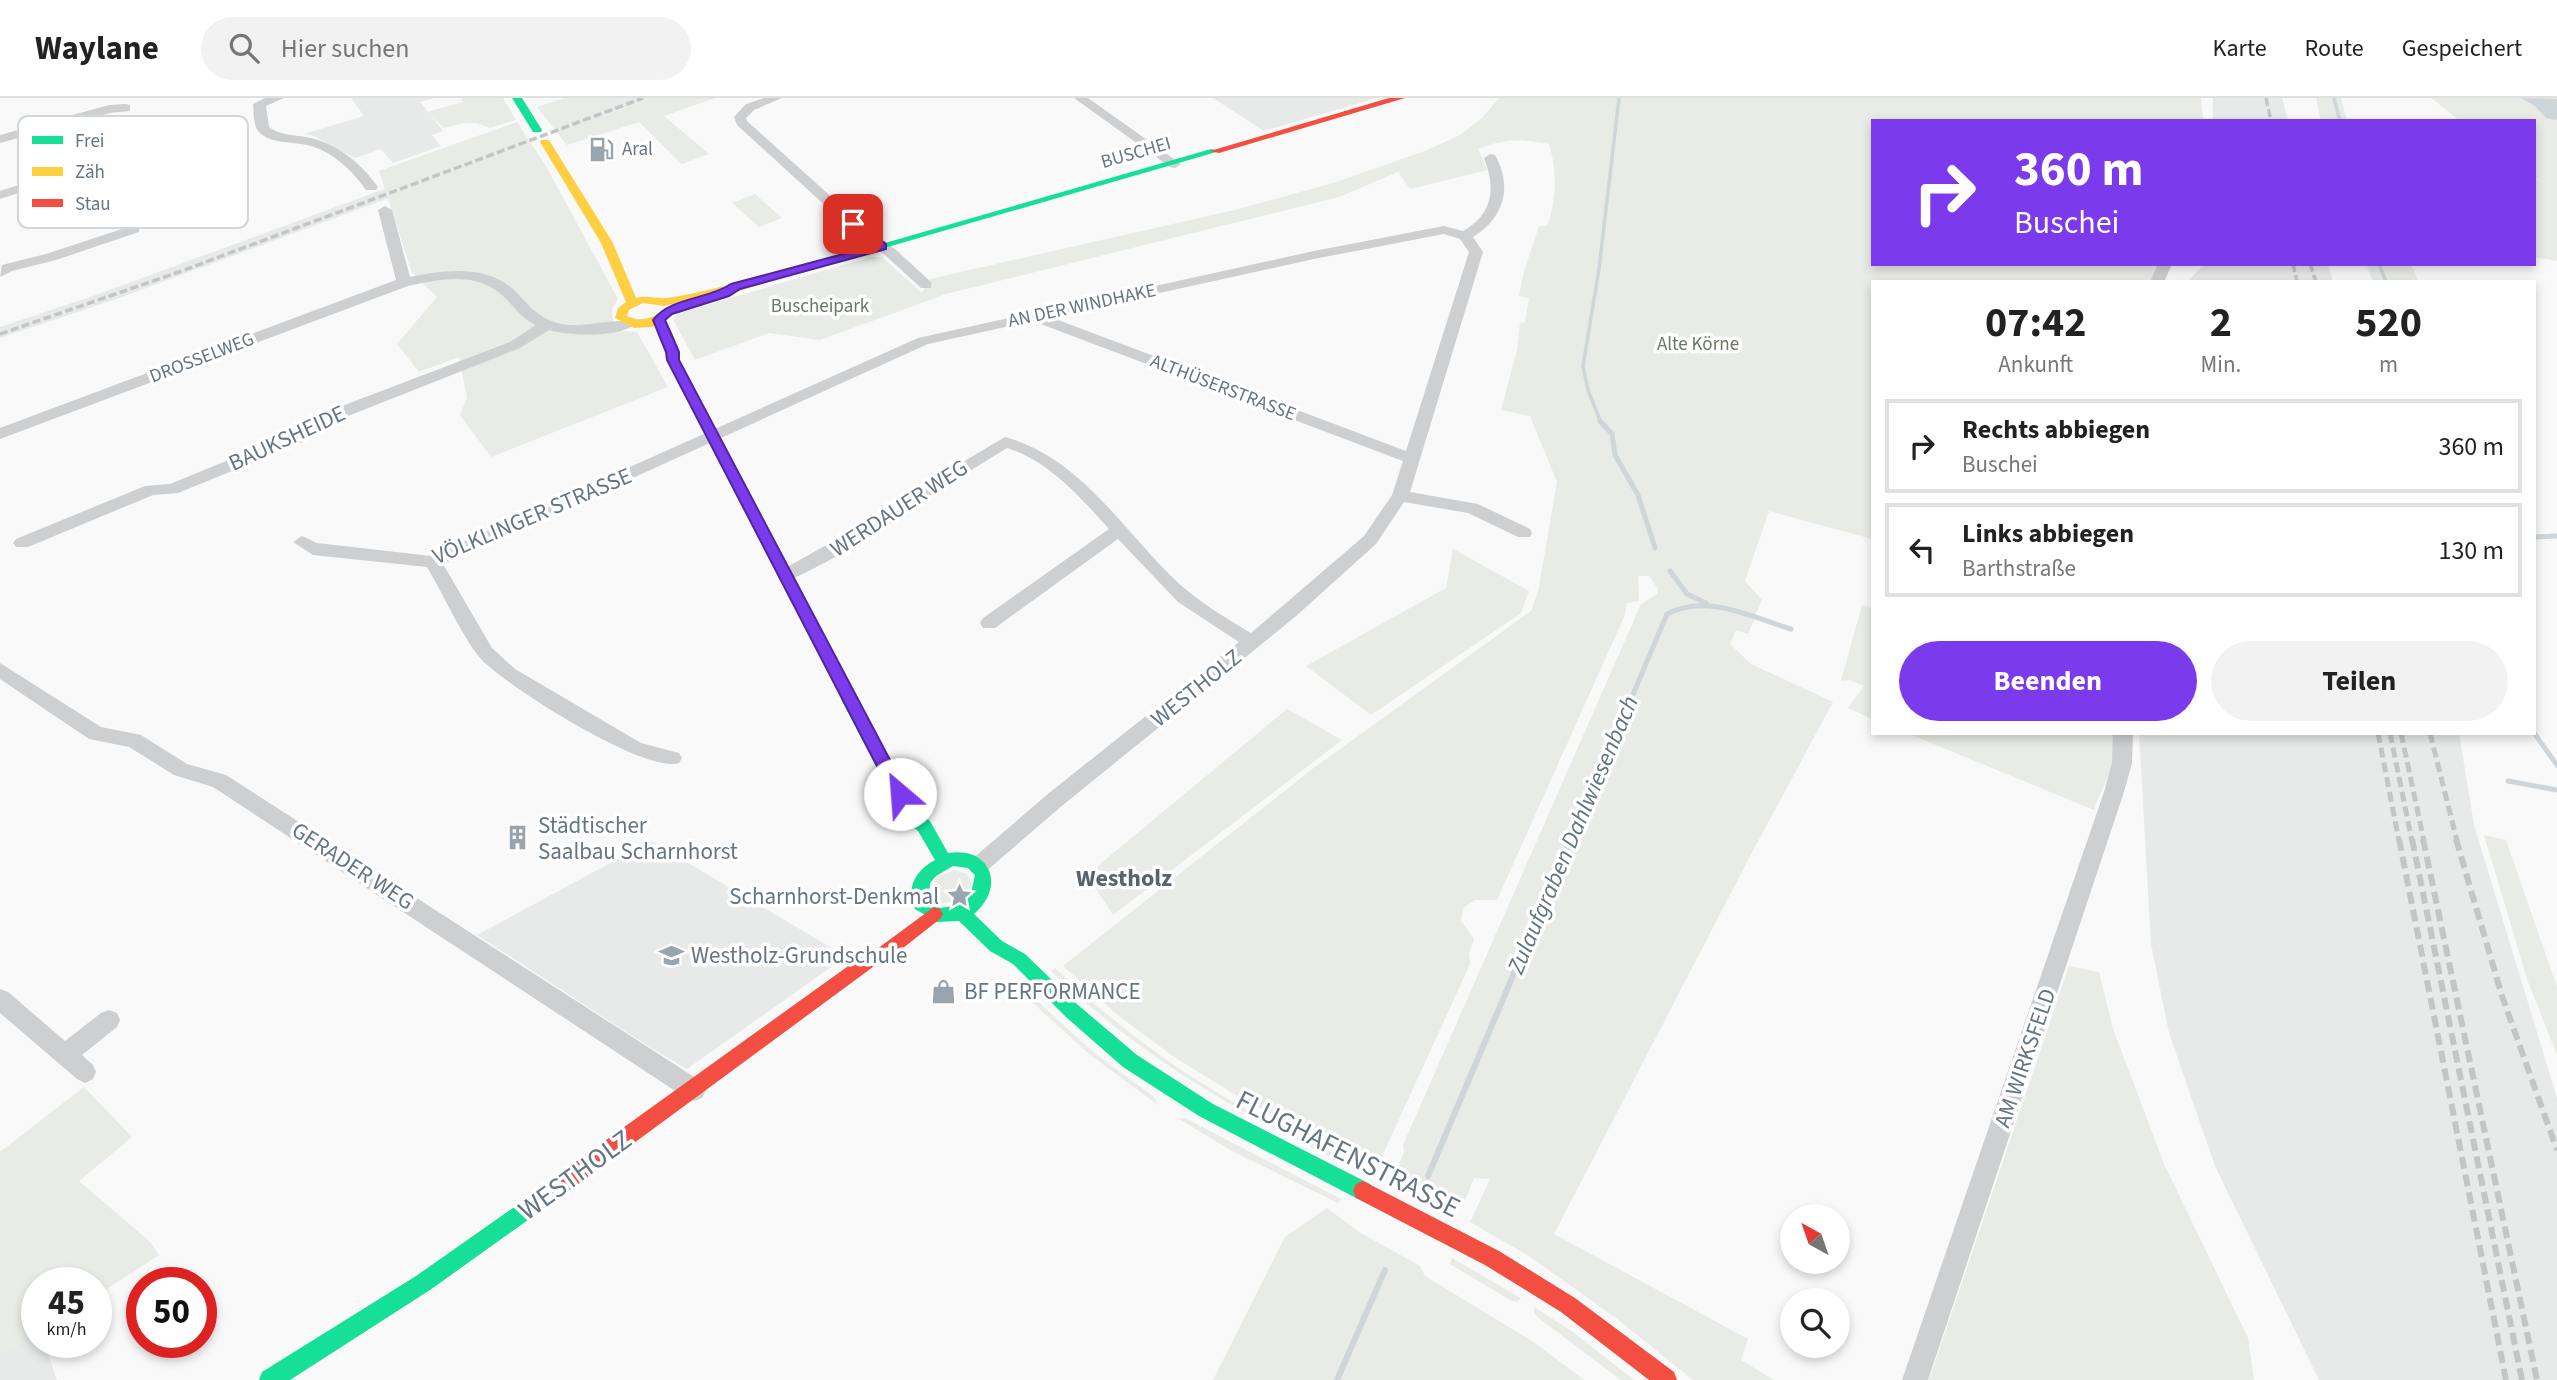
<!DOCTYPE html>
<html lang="de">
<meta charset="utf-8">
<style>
body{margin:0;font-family:"Source Sans 3",sans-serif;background:#f2f2f2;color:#222;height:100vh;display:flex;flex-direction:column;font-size:26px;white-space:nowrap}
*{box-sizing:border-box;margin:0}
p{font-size:23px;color:#767676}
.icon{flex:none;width:38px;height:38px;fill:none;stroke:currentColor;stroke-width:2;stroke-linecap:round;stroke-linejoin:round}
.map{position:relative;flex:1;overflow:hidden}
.panel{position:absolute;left:1871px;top:182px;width:665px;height:455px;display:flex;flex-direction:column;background:#fff;border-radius:0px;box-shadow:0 4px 10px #0003}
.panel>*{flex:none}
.hud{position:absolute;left:1871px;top:21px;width:665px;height:147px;border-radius:0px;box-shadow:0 4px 10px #0003;background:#7c3aed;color:#fff;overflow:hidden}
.needle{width:46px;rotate:320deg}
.buttons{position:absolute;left:1780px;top:1106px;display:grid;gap:14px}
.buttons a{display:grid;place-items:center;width:70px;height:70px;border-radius:50%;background:#fff;box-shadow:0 4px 10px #0003;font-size:35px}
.speed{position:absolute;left:21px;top:1169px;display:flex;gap:14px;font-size:35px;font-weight:700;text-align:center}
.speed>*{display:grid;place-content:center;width:91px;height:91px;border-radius:50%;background:#fff;box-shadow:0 4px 10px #0003;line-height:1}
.speed small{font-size:18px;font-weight:400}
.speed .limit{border:10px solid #d22;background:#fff;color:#111}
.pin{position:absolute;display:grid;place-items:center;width:60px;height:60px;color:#fff;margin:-30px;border-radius:14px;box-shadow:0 4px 10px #0006}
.me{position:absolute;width:77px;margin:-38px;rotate:333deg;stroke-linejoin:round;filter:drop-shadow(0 0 5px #0008)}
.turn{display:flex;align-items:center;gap:24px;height:147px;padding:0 28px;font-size:32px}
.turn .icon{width:91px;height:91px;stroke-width:2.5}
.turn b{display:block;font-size:49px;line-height:60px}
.eta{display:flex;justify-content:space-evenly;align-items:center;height:119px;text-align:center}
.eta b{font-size:42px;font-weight:700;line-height:49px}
.cta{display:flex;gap:14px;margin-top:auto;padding:14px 28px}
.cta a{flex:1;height:80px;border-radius:42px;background:#7c3aed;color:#fff;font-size:28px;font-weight:700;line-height:80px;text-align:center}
.cta a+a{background:#f2f2f2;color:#222}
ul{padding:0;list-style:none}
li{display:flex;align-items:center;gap:21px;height:94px;margin:0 14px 10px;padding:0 14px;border:4px solid #e0e0e0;border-radius:0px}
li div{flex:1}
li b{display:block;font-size:26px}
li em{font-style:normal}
header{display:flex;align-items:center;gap:42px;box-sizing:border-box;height:98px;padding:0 35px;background:#fff;border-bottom:2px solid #e0e0e0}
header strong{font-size:33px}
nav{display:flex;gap:38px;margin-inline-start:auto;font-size:24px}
.search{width:490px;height:63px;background:#f2f2f2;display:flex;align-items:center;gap:18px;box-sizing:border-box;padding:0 24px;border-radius:38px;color:#767676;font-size:26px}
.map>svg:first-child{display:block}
.built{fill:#e8e9e9}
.green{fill:#e8ebe6}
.water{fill:#ced6d9}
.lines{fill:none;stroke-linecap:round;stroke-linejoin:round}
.stream-far2{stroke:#ced6d9;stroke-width:3.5}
.stream-far1{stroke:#ced6d9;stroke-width:5}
.stream{stroke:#ced6d9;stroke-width:6}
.street{fill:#cecfd0;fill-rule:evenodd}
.fast{fill:#16e098;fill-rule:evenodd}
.slow{fill:#ffcf43;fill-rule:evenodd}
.jam{fill:#f24e42;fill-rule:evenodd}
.rail-far2{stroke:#c3c5c6;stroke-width:3.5;stroke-dasharray:8 3.5;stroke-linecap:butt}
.rail-far1{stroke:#c3c5c6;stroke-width:5;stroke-dasharray:10 5;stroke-linecap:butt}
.rail{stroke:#c3c5c6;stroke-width:6;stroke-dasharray:12 6;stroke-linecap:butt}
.route{fill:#7c3aed;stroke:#51269a;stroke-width:2}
.labels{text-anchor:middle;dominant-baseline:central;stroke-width:7;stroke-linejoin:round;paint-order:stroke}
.far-poi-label{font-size:19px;fill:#657683;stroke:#fff;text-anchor:start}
.far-street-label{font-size:19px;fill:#657683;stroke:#fff}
.far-park-label{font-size:19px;fill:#687a64;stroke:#fff}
.street-label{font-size:23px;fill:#657683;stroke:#fff}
.poi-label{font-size:23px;fill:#657683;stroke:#fff;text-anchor:start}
.water-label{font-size:24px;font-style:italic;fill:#60757c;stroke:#fff}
.neighbourhood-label{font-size:24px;font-weight:bold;fill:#57646e;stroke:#fff}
.near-street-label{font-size:28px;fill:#657683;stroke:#fff}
.key{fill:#fff;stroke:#d1d6da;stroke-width:2}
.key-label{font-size:19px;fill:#657683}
</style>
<header>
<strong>Waylane</strong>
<div class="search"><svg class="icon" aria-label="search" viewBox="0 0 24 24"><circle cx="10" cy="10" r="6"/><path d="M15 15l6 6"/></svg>Hier suchen</div>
<nav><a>Karte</a><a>Route</a><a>Gespeichert</a></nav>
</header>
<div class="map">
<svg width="2557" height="1282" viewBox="0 0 2557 1282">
<rect width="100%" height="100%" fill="#f9f9f9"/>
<!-- built -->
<g class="built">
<polygon points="351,0 434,0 420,4 443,33 432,37 441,48 393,65 381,51 355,60 314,38 304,36 364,18"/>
<polygon points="630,0 649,0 603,18 605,21 591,27 578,17"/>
<polygon points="1213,0 1377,0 1264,33"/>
<polygon points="2213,0 2282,0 2288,23 2213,23"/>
<polygon points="469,60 470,70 122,199 0,240 0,229 93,198"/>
<polygon points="2204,166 2328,166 2333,184 2187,184"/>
<polygon points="2139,635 2459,635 2474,727 2557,1000 2557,1282 2319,1282 2215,1068 2169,935 2151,846"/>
<polygon points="651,743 825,846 834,853 835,862 831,869 687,971 648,948 477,837"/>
<polygon points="37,1234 37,1244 44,1244 57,1282 0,1282 0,1256"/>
</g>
<!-- green -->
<g class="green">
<polygon points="461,0 503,0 516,22 490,30 477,25 464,25 444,30 427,14 463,4"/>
<polygon points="564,0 630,0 579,17 591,26 605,21 602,19 649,0 715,0 664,18 709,56 682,66 639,24 567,47 537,9"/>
<path d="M1499 0H2201L2203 23H1872V166H2159L2151 184H1872V441L1769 413 1745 483 1762 502 1748 536 1736 532 1730 546 1751 566 1833 604 1748 762 1554 1136 1748 1241 1741 1262 1774 1282H1693L1616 1220 1529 1158 1470 1124 1490 1081 1474 1080 1465 1102 1452 1095 1445 1108 1393 1081 1404 1054 1403 1047 1641 506 1657 496 1658 491 1649 478H1638L1639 503 1627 505 1624 519 1497 802H1475L1463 810 1461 823 1474 841 1469 855 1470 866 1379 1065 1368 1067 1239 999 1174 959 1115 915 1063 868 1311 672 1531 513 1538 494 1557 384 1530 318 1501 312 1517 252 1520 225 1525 224 1529 200 1519 198 1524 173 1539 128H1547C1557 103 1557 71 1549 46 1523 40 1503 41 1478 51L1487 72 1410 91 1398 74 1339 99 946 196 820 242 769 235 695 262 674 223V219L680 215 870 159H882L922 195 930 181 1239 111 1333 85 1425 53 1460 37 1482 20Z"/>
<polygon points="2316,0 2341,0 2347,23 2321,23"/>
<polygon points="2431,0 2557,0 2557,163 2534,159 2534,80 2541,84 2534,78 2534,23 2460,23"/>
<polygon points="517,24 547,70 618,201 612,211 614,232 637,234 668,289 491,359 460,317 467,300 459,259 419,274 397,246 437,199 412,175 379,73"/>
<polygon points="755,96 782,120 759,129 732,105"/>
<polygon points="2366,166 2411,166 2419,184 2373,184"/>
<polygon points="1453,451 1529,493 1521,515 1371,617 1306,568 1446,490"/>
<polygon points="1862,507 1872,510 1872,621 1848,610 1864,588 1850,582 1841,583"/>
<polygon points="1287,611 1342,642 1113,817 1087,777"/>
<path d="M1907 635H2118C2119 666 2103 685 2094 712Z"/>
<polygon points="2484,737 2506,742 2557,889 2557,957 2527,881"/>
<polygon points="955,772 967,776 972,786 962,802 942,805 933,799 932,789 937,779"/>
<polygon points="2069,868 2099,874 2113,931 2164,1066 2248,1240 2254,1282 1929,1282"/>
<path d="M1055 870C1113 925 1177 974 1248 1012 1285 1032 1324 1050 1362 1070L1361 1073C1241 1017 1147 964 1051 873Z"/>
<polygon points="1024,891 1092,953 1154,999 1158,1007 1089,956 1020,893"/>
<polygon points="84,989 132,1039 79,1083 149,1143 159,1157 96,1198 96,1185 37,1185 37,1234 0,1256 0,1054"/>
<polygon points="1185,1020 1341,1101 1338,1105 1232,1053 1179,1021"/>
<polygon points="1327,1110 1359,1134 1420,1168 1425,1178 1535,1245 1584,1282 1213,1282 1285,1139"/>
<polygon points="1452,1160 1521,1200 1517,1204 1512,1203 1450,1166"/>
<polygon points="1534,1209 1573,1234 1634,1282 1621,1282 1540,1221 1534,1215"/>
</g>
<!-- water -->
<polygon class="water" points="2521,0 2557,1 2557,22 2546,20 2535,8"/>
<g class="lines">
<!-- stream-far2 -->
<g class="stream-far2">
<polyline points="2334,0 2340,23"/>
<polyline points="2379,166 2386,184"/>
<polyline points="1601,325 1588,292 1583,268 1599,171 1619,0"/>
</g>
<!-- stream-far1 -->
<g class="stream-far1">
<polyline points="1600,323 1612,336 1615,357 1638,397 1655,450"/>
<polyline points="2534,439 2557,438"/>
<polyline points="1670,473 1687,496 1706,505"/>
<polyline points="2534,635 2557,667"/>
<polyline points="2508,683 2557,692"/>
<path d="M1571 743 1667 516C1706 495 1751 519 1791 531"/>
</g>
<!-- stream -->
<g class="stream">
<polyline points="1428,1078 1571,741"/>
<polyline points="1337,1282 1385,1172"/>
</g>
<!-- street -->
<g class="street">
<path d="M265 0H284L266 8 269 29C280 37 293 37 306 39 337 45 360 64 378 89L376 92H366C352 72 334 55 311 48 295 43 270 47 258 33 253 26 254 15 253 6Z"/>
<polygon points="764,0 782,0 754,12 746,20 747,23 876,139 895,151 931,184 931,190 921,190 885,157 866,145 737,27 734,19 746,6"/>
<polygon points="1074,0 1088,0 1181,66 1175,70 1170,69"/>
<polygon points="126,6 130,7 130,13 110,15 0,45 0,37 109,7"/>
<path d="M1490 56 1495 57C1513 89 1504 120 1473 139L1483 154 1410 394 1478 406 1530 431 1532 435 1530 439H1518L1468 415 1404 404 1376 446 1295 519 1063 707 985 774 978 777 971 774 968 768 971 762 1049 695 1239 544 1178 504 1118 441 995 530H983L980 525 983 520 1109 431C1080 399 1049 363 1007 350L904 414C892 429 806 477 786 483L777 477 780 473 878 418 892 406 1005 339C1079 359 1120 428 1172 479 1195 502 1223 518 1251 535L1364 438 1392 397 1403 363 1033 223 928 246 443 466 492 550 515 571 641 645 679 655 682 660 679 665C645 676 508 589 482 562 465 544 442 494 427 469L313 457 293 444 302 438 317 445 431 458 918 240 1314 153 1444 128 1463 133C1493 116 1496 90 1484 60ZM1444 136 1460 141 1469 154 1406 353 1050 219 1314 161Z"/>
<polygon points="99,61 105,65 104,68 0,101 0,93"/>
<path d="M385 108 392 112 410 179C444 172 486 166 514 192 531 209 536 219 561 226 581 231 625 217 635 226 619 240 569 238 549 232L520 250 333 324 306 343 178 395 153 397 28 449H16L13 445 16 441 145 388 170 386 294 335 321 316 510 244 536 227C521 220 515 209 503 198 477 173 440 181 408 188L0 341V330L396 182 378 112Z"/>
<polygon points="134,127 139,128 139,134 56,162 12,173 0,179 2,167 46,156"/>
<polygon points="2158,166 2172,166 2164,184 2150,184"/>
<polygon points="0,565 101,629 141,637 187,666 226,677 702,984 706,992 702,1000 694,1003 686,1000 213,689 174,677 129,649 89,641 0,581"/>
<polygon points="2113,635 2133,635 2132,665 2124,694 1928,1282 1902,1282 2104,694 2112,665"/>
<polygon points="0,891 8,894 65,943 101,915 109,912 117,915 120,922 117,929 82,957 93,967 96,974 93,981 85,985 77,981 0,915"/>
</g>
<!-- fast -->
<g class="fast">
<polygon points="512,0 522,0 542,32 541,34 533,34"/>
<polygon points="1211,51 1220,53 822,168 812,166"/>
<path d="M849 595 854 597 916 712 930 723 948 755C991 748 1006 789 974 816L1002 843 1025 856 1078 907 1137 957 1213 1006 1370 1086 1373 1093 1370 1100 1363 1103 1356 1100 1199 1018 1123 969 1066 919 1013 866 990 853 959 823 937 824 915 811C905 790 916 772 935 762L918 733 904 722 841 601ZM953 768 968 770 975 777 971 795 960 807 940 810 929 802 930 785 936 778Z"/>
<polygon points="570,1070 577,1073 580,1080 577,1087 430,1192 290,1282 259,1282 262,1274 416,1178"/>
</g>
<!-- slow -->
<path class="slow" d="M541 42H549L613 145 636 200C647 197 657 201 668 200 719 192 768 175 818 163L824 166 683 211 652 229 634 230 615 220 618 210 626 204 601 145 540 44ZM643 205 664 208 678 205C660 213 647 228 627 218L629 212Z"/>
<!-- jam -->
<g class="jam">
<polygon points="1389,0 1405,0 1219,55 1210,53"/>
<path d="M659 218C670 224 679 249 679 262L857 601 854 605H844L667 262V254L653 222Z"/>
<polygon points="934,809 940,811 943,816 940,821 889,861 877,866 577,1087 570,1090 563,1087 560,1080 563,1073 865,856 877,851"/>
<polygon points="1363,1083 1499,1153 1575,1200 1674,1274 1677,1282 1649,1282 1561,1214 1485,1167 1356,1100 1353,1093 1356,1086"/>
</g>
<!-- rail-far2 -->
<g class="rail-far2">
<polyline points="2266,0 2271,23"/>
<polyline points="2293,166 2297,184"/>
<polyline points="2310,166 2316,184"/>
<polyline points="0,236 179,174 643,0"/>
</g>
<!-- rail-far1 -->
<g class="rail-far1">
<polyline points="2378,635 2399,743"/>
<polyline points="2390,635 2412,743"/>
<polyline points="2401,635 2424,743"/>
<polyline points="2430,635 2457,743"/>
</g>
<!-- rail -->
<g class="rail">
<polyline points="2399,741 2506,1282"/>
<polyline points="2412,741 2522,1282"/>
<polyline points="2423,741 2537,1282"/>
<polyline points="2456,741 2502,898 2557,1052"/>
</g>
</g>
<!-- route -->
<path class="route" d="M849 123H857L886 146V151L740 191 729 198 672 216 665 222 679 254V262L908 696 906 701H894L667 262 666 254 653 222C671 199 707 202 731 186L873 148 849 128Z"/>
<!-- icons -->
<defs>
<symbol id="fuel-bare" viewBox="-9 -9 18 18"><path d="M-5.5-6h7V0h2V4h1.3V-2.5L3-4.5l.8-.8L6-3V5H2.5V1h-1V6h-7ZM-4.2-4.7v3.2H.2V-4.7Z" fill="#99a4ac" stroke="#fff" stroke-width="2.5" paint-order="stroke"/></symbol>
<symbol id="building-bare" viewBox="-9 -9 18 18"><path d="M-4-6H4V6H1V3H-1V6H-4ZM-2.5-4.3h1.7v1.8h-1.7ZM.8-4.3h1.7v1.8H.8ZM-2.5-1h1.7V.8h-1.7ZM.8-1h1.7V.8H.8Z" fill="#99a4ac" stroke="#fff" stroke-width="2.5" paint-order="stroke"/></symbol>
<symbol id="sight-bare" viewBox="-9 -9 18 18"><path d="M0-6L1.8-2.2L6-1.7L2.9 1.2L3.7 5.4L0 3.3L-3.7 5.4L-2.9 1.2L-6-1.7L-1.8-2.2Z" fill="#99a4ac" stroke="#fff" stroke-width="2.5" paint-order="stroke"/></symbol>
<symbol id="school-bare" viewBox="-9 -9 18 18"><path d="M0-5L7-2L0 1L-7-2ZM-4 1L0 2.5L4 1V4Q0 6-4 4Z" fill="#99a4ac" stroke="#fff" stroke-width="2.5" paint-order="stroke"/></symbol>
<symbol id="shop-bare" viewBox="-9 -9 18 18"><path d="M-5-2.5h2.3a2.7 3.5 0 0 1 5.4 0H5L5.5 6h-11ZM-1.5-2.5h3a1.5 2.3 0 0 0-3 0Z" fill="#99a4ac" stroke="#fff" stroke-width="2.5" paint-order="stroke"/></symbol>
</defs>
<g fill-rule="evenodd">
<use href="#fuel-bare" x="584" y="34" width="35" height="35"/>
<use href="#building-bare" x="500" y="722" width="35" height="35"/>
<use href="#sight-bare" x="942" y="780" width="35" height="35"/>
<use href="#school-bare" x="654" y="840" width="35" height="35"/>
<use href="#shop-bare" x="926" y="876" width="35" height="35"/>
</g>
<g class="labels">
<!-- far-poi labels -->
<g class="far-poi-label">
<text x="622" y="51">Aral</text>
</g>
<!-- far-street labels -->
<g class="far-street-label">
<text transform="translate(1136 55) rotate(-16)">BUSCHEI</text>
<text transform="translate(1082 208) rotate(-12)">AN DER WINDHAKE</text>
<text transform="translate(202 260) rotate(-21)">DROSSELWEG</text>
<text transform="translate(1223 290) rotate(21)">ALTHÜSERSTRASSE</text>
</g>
<!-- far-park labels -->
<g class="far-park-label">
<text x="820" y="208">Buscheipark</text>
<text x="1698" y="246">Alte Körne</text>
</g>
<!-- street labels -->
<g class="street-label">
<text transform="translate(287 340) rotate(-25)">BAUKSHEIDE</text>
<text transform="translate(899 410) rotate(-33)">WERDAUER WEG</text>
<text transform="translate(532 418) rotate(-23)">VÖLKLINGER STRASSE</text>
<text transform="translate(1196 590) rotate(-39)">WESTHOLZ</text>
<text transform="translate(353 768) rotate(33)">GERADER WEG</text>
<text transform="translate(2025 960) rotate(-71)">AM WIRKSFELD</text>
</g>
<!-- poi labels -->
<g class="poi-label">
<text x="538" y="727">Städtischer<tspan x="538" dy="26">Saalbau Scharnhorst</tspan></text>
<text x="939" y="798" text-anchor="end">Scharnhorst-Denkmal</text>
<text x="691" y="857">Westholz-Grundschule</text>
<text x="964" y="893">BF PERFORMANCE</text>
</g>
<!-- water labels -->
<g class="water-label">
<text transform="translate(1573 737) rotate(-67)">Zulaufgraben Dahlwiesenbach</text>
</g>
<!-- neighbourhood labels -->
<g class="neighbourhood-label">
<text x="1124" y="780">Westholz</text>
</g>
<!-- near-street labels -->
<g class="near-street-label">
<text transform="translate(1348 1056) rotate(27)">FLUGHAFENSTRASSE</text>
<text transform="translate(575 1077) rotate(-36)">WESTHOLZ</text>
</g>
</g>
<!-- legend -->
<rect x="18" y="18" width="230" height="112" rx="10" class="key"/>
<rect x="32" y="38" width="31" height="8" fill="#16e098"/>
<rect x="32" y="69" width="31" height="9" fill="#ffcf43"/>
<rect x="32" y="101" width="31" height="8" fill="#f24e42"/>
<g class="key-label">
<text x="75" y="49">Frei</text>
<text x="75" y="80">Zäh</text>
<text x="75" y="112">Stau</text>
</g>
</svg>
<div class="buttons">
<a><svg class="needle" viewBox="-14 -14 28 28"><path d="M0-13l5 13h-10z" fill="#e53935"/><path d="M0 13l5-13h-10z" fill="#767676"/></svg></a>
<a><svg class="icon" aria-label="search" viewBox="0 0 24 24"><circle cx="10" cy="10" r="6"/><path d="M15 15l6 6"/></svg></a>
</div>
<div class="speed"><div>45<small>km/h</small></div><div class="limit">50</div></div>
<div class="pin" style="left:853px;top:126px;background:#d93025"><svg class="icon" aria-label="arrive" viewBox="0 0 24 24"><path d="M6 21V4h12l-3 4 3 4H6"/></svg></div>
<svg class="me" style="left:900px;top:696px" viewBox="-20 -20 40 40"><circle r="19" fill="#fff"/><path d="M0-13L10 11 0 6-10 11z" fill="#7c3aed"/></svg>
<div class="hud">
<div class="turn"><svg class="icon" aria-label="right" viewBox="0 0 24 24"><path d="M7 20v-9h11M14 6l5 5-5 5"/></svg><div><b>360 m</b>Buschei</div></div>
</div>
<section class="panel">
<div class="eta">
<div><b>07:42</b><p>Ankunft</p></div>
<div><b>2</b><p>Min.</p></div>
<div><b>520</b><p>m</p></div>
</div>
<ul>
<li><svg class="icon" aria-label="right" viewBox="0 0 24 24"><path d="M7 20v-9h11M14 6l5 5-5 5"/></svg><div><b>Rechts abbiegen</b><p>Buschei</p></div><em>360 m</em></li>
<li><svg class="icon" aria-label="left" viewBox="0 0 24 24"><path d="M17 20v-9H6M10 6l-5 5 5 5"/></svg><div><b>Links abbiegen</b><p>Barthstraße</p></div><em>130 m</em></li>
</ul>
<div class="cta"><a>Beenden</a><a>Teilen</a></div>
</section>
</div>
